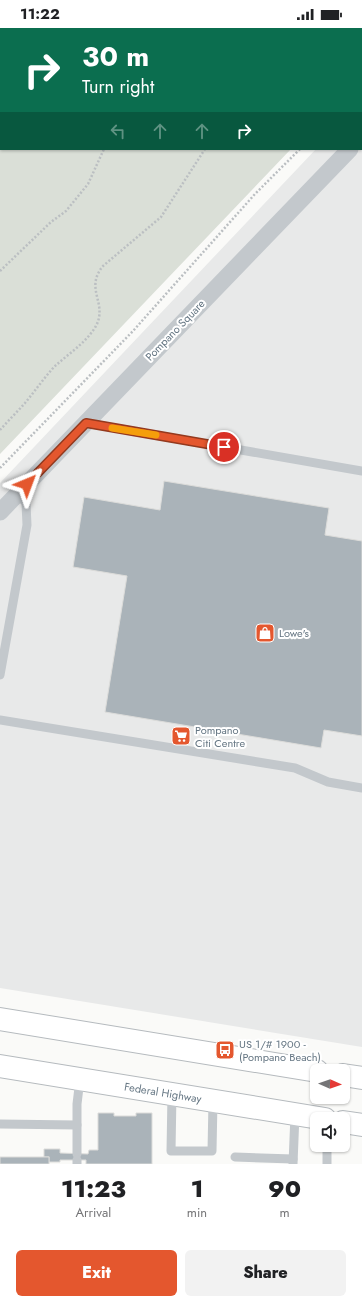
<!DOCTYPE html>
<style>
body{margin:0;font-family:Jost,sans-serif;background:#f2f2f2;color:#202124;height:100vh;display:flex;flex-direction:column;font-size:15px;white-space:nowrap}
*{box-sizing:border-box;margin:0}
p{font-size:13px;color:#757577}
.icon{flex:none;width:22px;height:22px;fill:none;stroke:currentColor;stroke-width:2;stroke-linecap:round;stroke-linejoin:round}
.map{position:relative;height:1136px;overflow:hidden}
.sheet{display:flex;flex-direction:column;background:#fff;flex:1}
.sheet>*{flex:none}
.guide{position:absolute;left:0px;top:0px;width:362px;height:122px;box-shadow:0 1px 3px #0004;background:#0b6e4f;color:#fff;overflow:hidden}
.needle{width:26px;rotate:92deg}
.buttons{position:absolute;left:310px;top:1036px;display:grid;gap:8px}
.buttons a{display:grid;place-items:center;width:40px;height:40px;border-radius:6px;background:#fff;box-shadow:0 1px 3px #0004;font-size:20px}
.pin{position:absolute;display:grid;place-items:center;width:34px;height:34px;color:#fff;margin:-17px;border:2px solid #fff;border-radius:50%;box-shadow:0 1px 4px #0007}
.me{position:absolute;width:44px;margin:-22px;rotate:44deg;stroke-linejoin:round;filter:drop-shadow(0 0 3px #0008)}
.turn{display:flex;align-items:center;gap:14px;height:84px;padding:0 16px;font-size:18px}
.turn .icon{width:52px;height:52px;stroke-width:2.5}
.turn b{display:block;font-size:28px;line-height:34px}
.lanes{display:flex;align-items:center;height:38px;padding:0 16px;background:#0003;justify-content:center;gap:20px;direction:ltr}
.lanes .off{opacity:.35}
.eta{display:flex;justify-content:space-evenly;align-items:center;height:68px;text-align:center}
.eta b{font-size:24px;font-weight:800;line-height:28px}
.action{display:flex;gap:8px;margin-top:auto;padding:8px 16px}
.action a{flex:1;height:46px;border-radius:6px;background:#e4572e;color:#fff;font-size:16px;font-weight:800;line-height:46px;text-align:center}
.action a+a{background:#f2f2f2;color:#202124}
.status{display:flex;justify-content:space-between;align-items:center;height:28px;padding:0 20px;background:#fff;direction:ltr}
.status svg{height:11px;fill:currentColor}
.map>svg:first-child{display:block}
.built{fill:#e8e9e9}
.green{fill:#dadfd7}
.building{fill:#aab3b9;stroke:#dcdcda}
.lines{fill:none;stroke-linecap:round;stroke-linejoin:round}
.primary-casing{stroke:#b5babe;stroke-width:24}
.path{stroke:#bbbfc2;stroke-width:2.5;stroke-dasharray:2 2;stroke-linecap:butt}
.service{stroke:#c3c8cc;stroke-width:9}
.minor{stroke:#c3c8cc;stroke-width:17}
.primary{stroke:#fff;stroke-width:22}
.route-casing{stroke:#94391e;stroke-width:10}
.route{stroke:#e4572e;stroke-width:7}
.slow{stroke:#f59e0b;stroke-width:7}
.labels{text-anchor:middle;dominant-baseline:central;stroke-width:4;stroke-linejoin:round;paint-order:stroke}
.street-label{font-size:11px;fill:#657683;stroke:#fff}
.poi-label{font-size:11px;fill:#657683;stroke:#fff;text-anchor:start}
</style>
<div class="status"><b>11:22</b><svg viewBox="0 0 49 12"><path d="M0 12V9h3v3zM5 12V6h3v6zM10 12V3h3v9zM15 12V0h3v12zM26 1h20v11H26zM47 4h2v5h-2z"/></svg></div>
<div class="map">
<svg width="362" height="1136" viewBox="0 0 362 1136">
<rect width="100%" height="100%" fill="#fafaf8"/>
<!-- built -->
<polygon class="built" points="362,72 362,1019 0,960 0,455 316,121 361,121"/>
<!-- green -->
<polygon class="green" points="0,0 362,0 362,46 361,47 361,1 1,1 1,121 291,121 0,426"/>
<!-- building -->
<g class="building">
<polygon points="164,453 329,480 325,507 362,513 362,708 324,702 321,720 105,684 127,548 73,539 84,469 160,482"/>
<polygon points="98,1085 114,1085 114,1088 136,1088 136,1085 152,1085 152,1136 86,1136 86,1132 60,1132 60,1134 49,1134 49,1129 44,1129 44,1121 60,1121 60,1125 88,1126 89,1122 98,1122"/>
<rect x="0" y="1129" width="49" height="7"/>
</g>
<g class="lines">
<defs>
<g id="primary">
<polyline points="0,991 317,1043"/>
<path id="s1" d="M0 1038 325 1091"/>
<polyline points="343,1047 362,1050"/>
<polyline points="343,1094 362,1097"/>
</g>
</defs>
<!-- primary casing -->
<use href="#primary" class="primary-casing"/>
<!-- path -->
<g class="path">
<polyline points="171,1 171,0"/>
<polyline points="360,1 360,0"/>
<polyline points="361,58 362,57"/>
<polyline points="0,243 51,194 66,183 88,156 104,121"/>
<path d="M0 402C8 393 17 384 25 375 35 363 44 350 54 339 68 326 86 315 96 298 108 275 84 261 103 238L161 189 205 121"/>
<polyline points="0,440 133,303 255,166 300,121"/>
</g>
<!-- service -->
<g class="service">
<polyline points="86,395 362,443"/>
<polyline points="0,647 27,497 26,475 18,466"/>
<polyline points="0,692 295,740 328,754 362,760"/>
<polyline points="172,1066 171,1123 212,1123 213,1073"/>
<polyline points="0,1096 77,1097"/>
<polyline points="77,1126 77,1076 80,1051"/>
<polyline points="235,1129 293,1131"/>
<polyline points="77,1136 77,1132"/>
<polyline points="293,1136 295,1086"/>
<polyline points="327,1136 327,1117"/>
</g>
<!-- minor -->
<g class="minor">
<polyline points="361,109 362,108"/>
<polyline points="0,484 350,121"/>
</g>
<!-- primary -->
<use href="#primary" class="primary"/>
</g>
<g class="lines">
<defs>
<polyline id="route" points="27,456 86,395 224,419"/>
</defs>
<!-- route casing -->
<use href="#route" class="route-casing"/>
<!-- route -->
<use href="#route" class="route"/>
<!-- slow -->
<polyline class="slow" points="112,400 156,407"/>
</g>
<!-- icons -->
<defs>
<symbol id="shop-square" viewBox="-11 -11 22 22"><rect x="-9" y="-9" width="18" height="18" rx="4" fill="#e4572e" stroke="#fff"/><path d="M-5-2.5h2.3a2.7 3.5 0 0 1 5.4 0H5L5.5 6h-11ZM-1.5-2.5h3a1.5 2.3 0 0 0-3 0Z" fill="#fff"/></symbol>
<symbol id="supermarket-square" viewBox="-11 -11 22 22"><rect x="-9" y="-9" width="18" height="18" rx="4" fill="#e4572e" stroke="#fff"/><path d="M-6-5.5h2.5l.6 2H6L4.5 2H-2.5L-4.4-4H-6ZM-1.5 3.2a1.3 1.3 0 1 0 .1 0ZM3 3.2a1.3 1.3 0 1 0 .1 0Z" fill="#fff"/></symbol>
<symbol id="bus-square" viewBox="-11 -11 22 22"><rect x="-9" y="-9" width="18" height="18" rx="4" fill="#e4572e" stroke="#fff"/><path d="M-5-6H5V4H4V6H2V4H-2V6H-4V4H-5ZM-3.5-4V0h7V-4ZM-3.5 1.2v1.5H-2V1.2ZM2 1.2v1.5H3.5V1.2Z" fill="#fff"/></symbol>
</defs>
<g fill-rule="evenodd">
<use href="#shop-square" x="254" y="594" width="22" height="22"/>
<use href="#supermarket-square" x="170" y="697" width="22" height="22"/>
<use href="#bus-square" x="214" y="1011" width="22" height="22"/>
</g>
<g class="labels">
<!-- street labels -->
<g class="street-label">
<text transform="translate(175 302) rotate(-46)">Pompano Square</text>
<text stroke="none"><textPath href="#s1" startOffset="165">Federal Highway</textPath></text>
</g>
<!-- poi labels -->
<g class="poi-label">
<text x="279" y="605">Lowe's</text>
<text x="195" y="702">Pompano<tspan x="195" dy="13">Citi Centre</tspan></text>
<text x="239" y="1016">US 1/# 1900 -<tspan x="239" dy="13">(Pompano Beach)</tspan></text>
</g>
</g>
</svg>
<div class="buttons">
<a><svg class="needle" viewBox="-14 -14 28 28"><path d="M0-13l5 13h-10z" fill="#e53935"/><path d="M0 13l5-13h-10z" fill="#757577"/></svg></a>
<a><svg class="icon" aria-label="sound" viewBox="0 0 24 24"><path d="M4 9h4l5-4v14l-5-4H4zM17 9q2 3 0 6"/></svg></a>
</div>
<div class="pin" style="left:224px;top:419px;background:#d93025"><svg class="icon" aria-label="arrive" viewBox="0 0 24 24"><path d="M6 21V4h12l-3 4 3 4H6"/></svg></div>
<svg class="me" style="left:27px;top:456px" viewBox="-20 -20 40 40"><path d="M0-17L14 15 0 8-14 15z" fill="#e4572e" stroke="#fff" stroke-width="4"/></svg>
<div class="guide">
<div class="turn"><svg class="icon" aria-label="right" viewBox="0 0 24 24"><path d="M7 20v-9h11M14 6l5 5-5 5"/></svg><div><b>30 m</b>Turn right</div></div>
<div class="lanes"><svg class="icon off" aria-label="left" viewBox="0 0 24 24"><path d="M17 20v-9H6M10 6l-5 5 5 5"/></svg><svg class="icon off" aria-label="ahead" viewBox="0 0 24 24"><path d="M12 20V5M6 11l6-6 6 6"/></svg><svg class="icon off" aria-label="ahead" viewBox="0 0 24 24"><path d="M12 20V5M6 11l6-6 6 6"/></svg><svg class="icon" aria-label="right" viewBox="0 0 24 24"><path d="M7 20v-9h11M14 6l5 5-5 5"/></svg></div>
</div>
</div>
<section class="sheet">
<div class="eta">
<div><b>11:23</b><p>Arrival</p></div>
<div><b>1</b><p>min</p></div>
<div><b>90</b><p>m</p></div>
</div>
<div class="action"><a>Exit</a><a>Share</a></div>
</section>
